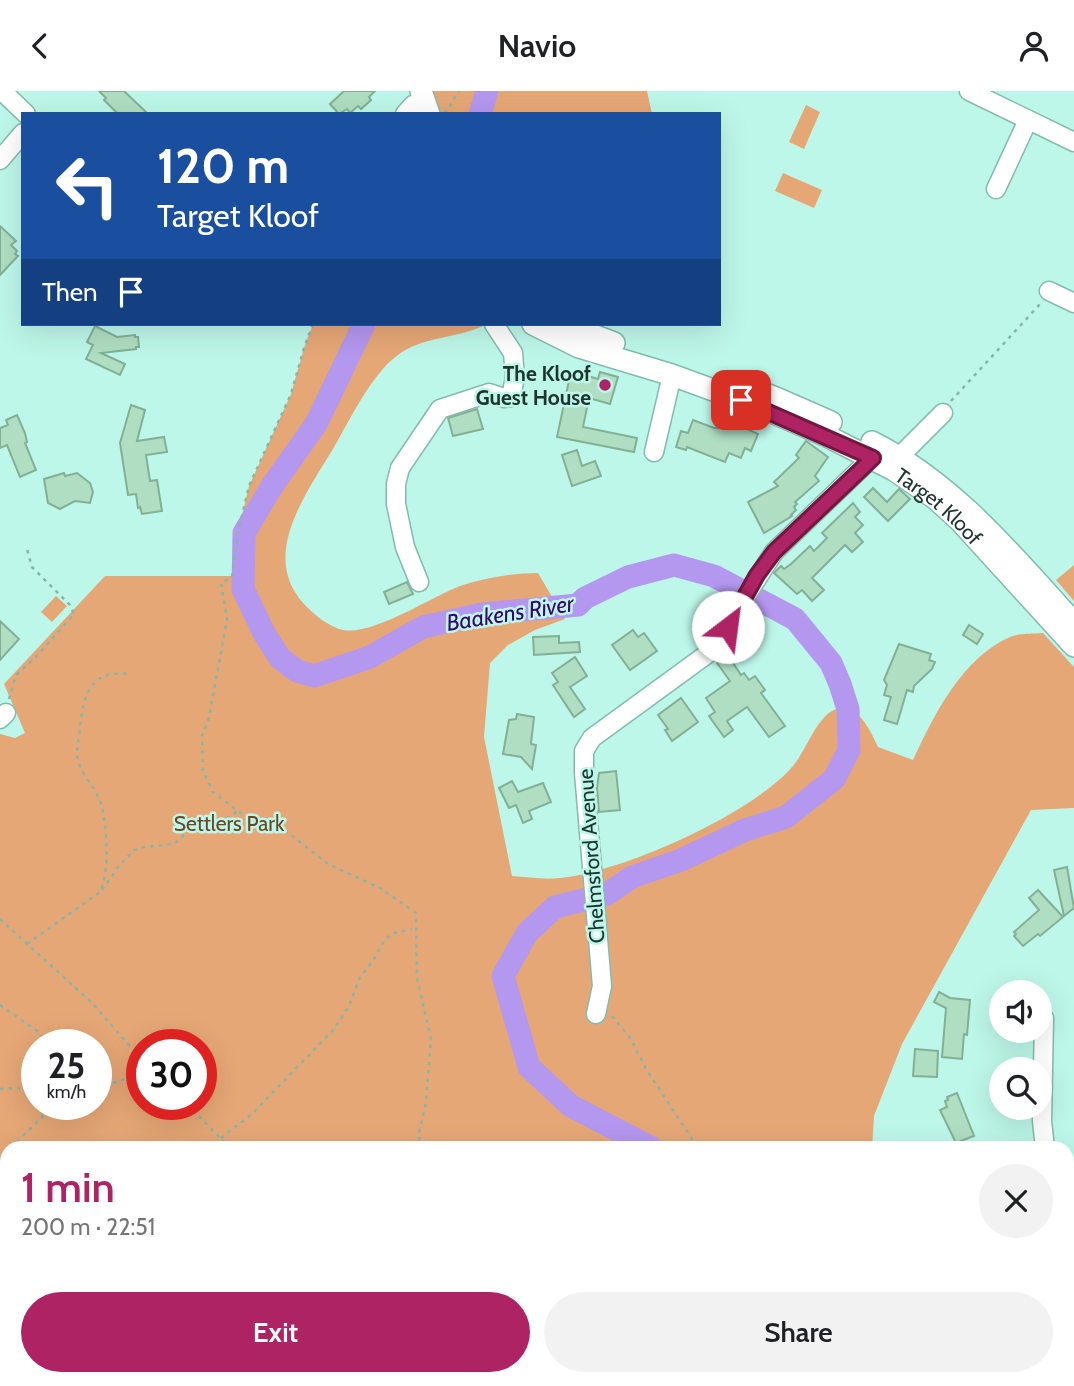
<!DOCTYPE html>
<meta charset="utf-8">
<style>
body{margin:0;font-family:Cabin,sans-serif;background:#f2f2f2;color:#202124;height:100vh;display:flex;flex-direction:column;font-size:26px;white-space:nowrap}
*{box-sizing:border-box;margin:0}
p{font-size:23px;color:#757577}
.icon{flex:none;width:38px;height:38px;fill:none;stroke:currentColor;stroke-width:2;stroke-linecap:round;stroke-linejoin:round}
.map{position:relative;flex:1;overflow:hidden}
.side{position:absolute;left:0px;top:1050px;width:1074px;height:245px;display:flex;flex-direction:column;background:#fff;border-radius:21px 21px 0 0;box-shadow:0 7px 28px #0002}
.side>*{flex:none}
.top-card{position:absolute;left:21px;top:21px;width:700px;height:214px;border-radius:0px;box-shadow:0 7px 28px #0002;background:#1a4fa0;color:#fff;overflow:hidden}
.buttons{position:absolute;left:989px;top:889px;display:grid;gap:14px}
.buttons a{display:grid;place-items:center;width:63px;height:63px;border-radius:50%;background:#fff;box-shadow:0 7px 28px #0002;font-size:35px}
.speed{position:absolute;left:21px;top:938px;display:flex;gap:14px;font-size:35px;font-weight:700;text-align:center}
.speed>*{display:grid;place-content:center;width:91px;height:91px;border-radius:50%;background:#fff;box-shadow:0 7px 28px #0002;line-height:1}
.speed small{font-size:18px;font-weight:400}
.speed .limit{border:10px solid #d22;background:#fff;color:#111}
.pin{position:absolute;display:grid;place-items:center;width:60px;height:60px;color:#fff;margin:-30px;border-radius:14px;box-shadow:0 4px 10px #0006}
.me{position:absolute;width:77px;margin:-38px;rotate:30deg;stroke-linejoin:round;filter:drop-shadow(0 0 5px #0008)}
.turn{display:flex;align-items:center;gap:24px;height:147px;padding:0 21px;font-size:32px}
.turn .icon{width:91px;height:91px;stroke-width:2.5}
.turn b{display:block;font-size:49px;line-height:60px}
.then{display:flex;align-items:center;height:66px;padding:0 21px;background:#0003;gap:14px;font-size:26px}
.round{display:grid;place-items:center;flex:none;width:74px;height:74px;border-radius:37px;background:#f2f2f2}
.overview{display:flex;align-items:center;justify-content:space-between;height:119px;padding:0 21px}
h1{font-size:42px;font-weight:600;line-height:52px;color:#ae2363}
.button{display:flex;gap:14px;margin-top:auto;padding:14px 21px}
.button a{flex:1;height:80px;border-radius:42px;background:#ae2363;color:#fff;font-size:28px;font-weight:600;line-height:80px;text-align:center}
.button a+a{background:#f2f2f2;color:#202124}
header{display:flex;justify-content:space-between;align-items:center;height:91px;padding:0 21px;background:#fff;font-size:32px;font-weight:600}
.map>svg:first-child{display:block}
.green{fill:#e6a776;fill-rule:evenodd}
.lines{fill:none;stroke-linecap:round;stroke-linejoin:round}
.river{stroke:#b497ef;stroke-width:23}
.building{fill:#afdec2;stroke:#83b095;stroke-width:2}
.minor-casing{stroke:#83bcaf;stroke-width:21}
.major-casing{stroke:#83bcaf;stroke-width:24}
.path{stroke:#87b5aa;stroke-width:2.5;stroke-dasharray:3.5 5;stroke-linecap:butt}
.minor{stroke:#fff;stroke-width:18}
.major{stroke:#fff;stroke-width:21}
.route-casing{stroke:#711740;stroke-width:18}
.route{stroke:#ae2363;stroke-width:12}
.poi-dot{fill:#ae2363;stroke:#bdf7e9;stroke-width:2.5}
.labels{text-anchor:middle;dominant-baseline:central;stroke-width:5;stroke-linejoin:round;paint-order:stroke}
.poi-label{font-size:21px;font-weight:bold;fill:#1d342f;stroke:#bdf7e9;text-anchor:end}
.street-label{font-size:21px;fill:#1d342f;stroke:#bdf7e9}
.park-label{font-size:21px;fill:#6e4422;stroke:#bdf7e9}
.water-label{font-size:23px;font-style:italic;fill:#39056b;stroke:#bdf7e9}
</style>
<header><svg class="icon" aria-label="back" viewBox="0 0 24 24"><path d="M15 5l-7 7 7 7"/></svg>Navio<svg class="icon" aria-label="person" viewBox="0 0 24 24"><circle cx="12" cy="8" r="4"/><path d="M4 21q1-7 8-7t8 7"/></svg></header>
<div class="map">
<svg width="1074" height="1295" viewBox="0 0 1074 1295">
<rect width="100%" height="100%" fill="#bdf7e9"/>
<!-- green -->
<g class="green">
<polygon points="427,0 647,0 652,23 415,23"/>
<polygon points="806,14 820,21 804,58 789,51"/>
<polygon points="783,82 822,99 814,117 775,100"/>
<path d="M313 233H487C461 247 427 245 402 261 374 279 353 323 337 351 311 397 257 462 304 513 313 523 329 536 343 539 372 545 431 506 460 495 485 487 512 482 538 482L565 528 535 539 508 554 490 572 484 646 512 785C527 786 544 789 560 787 622 781 752 723 793 675 806 660 816 627 834 619 857 609 871 641 878 656L913 669C934 624 962 567 1010 546 1019 542 1033 543 1043 542L1074 576V717L1031 719 902 953 874 1025 872 1057H7V1221L0 1215V643L15 647 25 642 4 593 105 485H232L238 442 249 395 291 303 304 257ZM37 954H96V1013H37ZM142 954H201V1013H142Z"/>
<polygon points="1074,474 1074,510 1056,489"/>
<polygon points="56,505 67,515 52,531 41,521"/>
<polygon points="76,1288 858,1288 857,1295 83,1295"/>
</g>
<g class="lines">
<!-- river -->
<g class="river">
<polyline points="480,23 487,0"/>
<polyline points="364,233 316,333 272,395 244,442 243,498 264,542 280,567 297,580 314,585 370,566 423,536 482,523 578,514 585,507 628,486 674,474 714,485 795,528 831,572 840,593 848,618 849,659 834,688 786,726 745,739 681,769 632,786 607,803 555,816 527,842 503,885 529,976 571,1015 652,1057"/>
<polyline points="778,1295 781,1288"/>
</g>
</g>
<!-- building -->
<g class="building">
<polygon points="99,0 124,0 148,23 118,23 104,9 106,7"/>
<polygon points="344,0 375,0 369,6 371,9 361,18 358,15 350,22 347,18 339,23 330,13"/>
<polygon points="0,135 16,150 11,154 17,160 15,163 18,165 0,184"/>
<polygon points="95,235 117,246 135,244 135,246 138,246 139,256 136,256 136,258 101,262 125,273 120,284 86,268 93,254 87,251"/>
<polygon points="571,280 598,288 600,281 618,286 610,313 589,307 583,336 637,347 634,361 557,346"/>
<polygon points="131,314 145,319 137,350 164,346 167,361 146,364 150,390 157,389 162,420 142,423 140,416 138,417 136,403 128,404 120,352"/>
<polygon points="477,318 483,338 453,345 448,327"/>
<polygon points="17,324 25,342 27,351 25,352 36,379 20,386 7,354 0,357 0,337 8,334 6,329"/>
<polygon points="693,329 714,337 718,337 720,331 728,334 730,330 758,343 751,360 745,357 741,367 729,362 725,371 687,356 686,359 676,356 681,340 688,342"/>
<polygon points="806,350 828,366 815,385 819,390 795,411 797,413 794,416 796,419 791,424 792,425 764,442 748,411 778,395 774,391 799,367 796,364"/>
<polygon points="577,359 582,375 595,370 601,385 572,395 562,364"/>
<polygon points="64,382 65,385 77,382 90,392 93,401 90,412 75,410 60,418 48,412 44,388"/>
<polygon points="873,397 887,411 899,398 910,408 888,430 864,406"/>
<polygon points="853,412 860,421 855,426 863,434 855,442 863,451 852,461 845,454 812,487 824,499 812,510 802,499 797,503 774,482 781,475 784,478 791,473 810,455 814,460 827,447 822,442"/>
<polygon points="407,491 413,503 389,513 384,501"/>
<polygon points="0,530 19,548 0,569"/>
<polygon points="969,534 983,543 977,553 963,544"/>
<polygon points="633,539 638,546 644,542 657,560 630,579 612,554"/>
<polygon points="559,545 559,552 579,551 580,561 534,564 533,546"/>
<polygon points="899,553 931,563 929,569 935,571 932,578 914,595 913,601 907,599 897,633 884,629 891,606 884,604 887,594 884,589"/>
<polygon points="728,564 741,584 744,582 749,589 755,585 765,599 761,602 785,635 769,646 747,616 727,630 733,639 724,646 709,625 715,621 706,607 730,590 717,572"/>
<polygon points="575,566 587,585 570,596 585,618 574,626 553,594 558,591 552,582"/>
<polygon points="681,607 698,631 672,650 665,639 668,638 658,624"/>
<polygon points="517,623 534,626 531,653 536,654 532,678 521,666 503,663 509,629 516,628"/>
<polygon points="616,680 620,719 599,721 597,697 599,682"/>
<polygon points="512,690 518,701 543,692 551,711 529,720 532,728 523,732 516,714 509,717 499,697"/>
<polygon points="1067,776 1074,817 1064,825 1054,779"/>
<polygon points="1038,799 1063,826 1040,845 1038,843 1023,855 1014,845 1016,843 1014,841 1039,819 1029,807"/>
<polygon points="939,901 950,907 970,909 967,944 964,943 962,968 942,966 946,917 934,911"/>
<polygon points="915,958 938,960 937,986 913,985"/>
<polygon points="957,1002 974,1045 956,1052 940,1019 947,1016 945,1010 948,1009 947,1006"/>
</g>
<g class="lines">
<defs>
<g id="minor">
<polyline points="2,0 26,23"/>
<polyline points="969,0 1074,51"/>
<polyline points="405,23 413,14"/>
<polyline points="0,69 23,42"/>
<polyline points="996,98 1028,29"/>
<polyline points="1049,200 1074,212"/>
<polyline points="654,361 672,284"/>
<polyline points="900,365 943,322"/>
<polyline points="419,491 405,456 396,413 396,393 400,377 440,318 489,302 504,307 511,306 515,286 513,262 494,233"/>
<polyline points="0,628 6,622"/>
<polyline points="596,923 602,895 584,682 584,660 592,647 710,561 774,461 880,359"/>
<polyline points="1044,927 1042,1030 1045,1057"/>
<polyline points="1068,1108 1074,1119"/>
<polyline points="0,1254 7,1261"/>
</g>
<g id="major">
<polyline points="421,0 429,23"/>
<path id="s1" d="M533 233 579 256 672 284 765 318 827 345 894 379 936 408 960 430 1074 555"/>
<polyline points="564,233 614,252"/>
<polyline points="734,291 776,307 831,331"/>
<path d="M872 351C955 393 1013 465 1074 532"/>
</g>
</defs>
<!-- minor casing -->
<use href="#minor" class="minor-casing"/>
<!-- major casing -->
<use href="#major" class="major-casing"/>
<!-- path -->
<g class="path">
<path d="M444 22C452 15 453 7 459 0"/>
<polyline points="313,233 304,257 291,303 249,395 238,442 232,486 221,492 227,528 209,627 202,645 203,680 213,701 242,723 272,729 328,773 380,797 416,822 417,887 431,948 426,1011 419,1042 420,1057"/>
<polyline points="951,310 1041,212"/>
<polyline points="9,608 16,584 38,564 74,523 70,514 32,476 27,458"/>
<polyline points="102,799 119,775 134,759 144,756 174,753 192,737 207,729 224,729 238,720"/>
<polyline points="0,828 92,912 142,969"/>
<path d="M27 853 100 801C110 777 107 741 102 716 98 699 85 689 79 673 75 661 79 648 80 636 84 602 91 578 130 583"/>
<polyline points="0,914 37,940 50,954"/>
<polyline points="612,925 631,948 646,978 698,1057"/>
<polyline points="96,992 116,991 142,983"/>
<polyline points="0,998 37,996"/>
<polyline points="187,1013 230,1057"/>
<polyline points="221,1047 252,1023 334,938 349,915 360,886 373,870 385,848 394,842 412,838"/>
<polyline points="11,1057 55,1013"/>
<polyline points="0,1069 7,1062"/>
<polyline points="0,1094 7,1094"/>
<polyline points="0,1119 7,1122"/>
<polyline points="505,1288 511,1295"/>
<polyline points="703,1288 709,1295"/>
<polyline points="741,1295 742,1288"/>
</g>
<!-- minor -->
<use href="#minor" class="minor"/>
<!-- major -->
<use href="#major" class="major"/>
</g>
<g class="lines">
<defs>
<polyline id="route" points="728,536 757,484 774,461 873,367 741,309"/>
</defs>
<!-- route casing -->
<use href="#route" class="route-casing"/>
<!-- route -->
<use href="#route" class="route"/>
</g>
<!-- markers -->
<circle class="poi-dot" cx="605" cy="294" r="7"/>
<g class="labels">
<!-- poi labels -->
<g class="poi-label">
<text x="591" y="282">The Kloof<tspan x="591" dy="24">Guest House</tspan></text>
</g>
<!-- street labels -->
<g class="street-label">
<text stroke="none"><textPath href="#s1" startOffset="448">Target Kloof</textPath></text>
<text transform="translate(591 765) rotate(-94)">Chelmsford Avenue</text>
</g>
<!-- park labels -->
<g class="park-label">
<text x="229" y="732">Settlers Park</text>
</g>
<!-- water labels -->
<g class="water-label">
<text transform="translate(510 522) rotate(-9)">Baakens River</text>
</g>
</g>
</svg>
<div class="buttons">
<a><svg class="icon" aria-label="sound" viewBox="0 0 24 24"><path d="M4 9h4l5-4v14l-5-4H4zM17 9q2 3 0 6"/></svg></a>
<a><svg class="icon" aria-label="search" viewBox="0 0 24 24"><circle cx="10" cy="10" r="6"/><path d="M15 15l6 6"/></svg></a>
</div>
<div class="speed"><div>25<small>km/h</small></div><div class="limit">30</div></div>
<div class="pin" style="left:741px;top:309px;background:#d93025"><svg class="icon" aria-label="arrive" viewBox="0 0 24 24"><path d="M6 21V4h12l-3 4 3 4H6"/></svg></div>
<svg class="me" style="left:728px;top:536px" viewBox="-20 -20 40 40"><circle r="19" fill="#fff"/><path d="M0-13L10 11 0 6-10 11z" fill="#ae2363"/></svg>
<div class="top-card">
<div class="turn"><svg class="icon" aria-label="left" viewBox="0 0 24 24"><path d="M17 20v-9H6M10 6l-5 5 5 5"/></svg><div><b>120 m</b>Target Kloof</div></div>
<div class="then">Then<svg class="icon" aria-label="arrive" viewBox="0 0 24 24"><path d="M6 21V4h12l-3 4 3 4H6"/></svg></div>
</div>
<section class="side">
<div class="overview"><div><h1>1 min</h1><p>200 m · 22:51</p></div><a class="round"><svg class="icon" aria-label="close" viewBox="0 0 24 24"><path d="M6 6l12 12M18 6L6 18"/></svg></a></div>
<div class="button"><a>Exit</a><a>Share</a></div>
</section>
</div>
